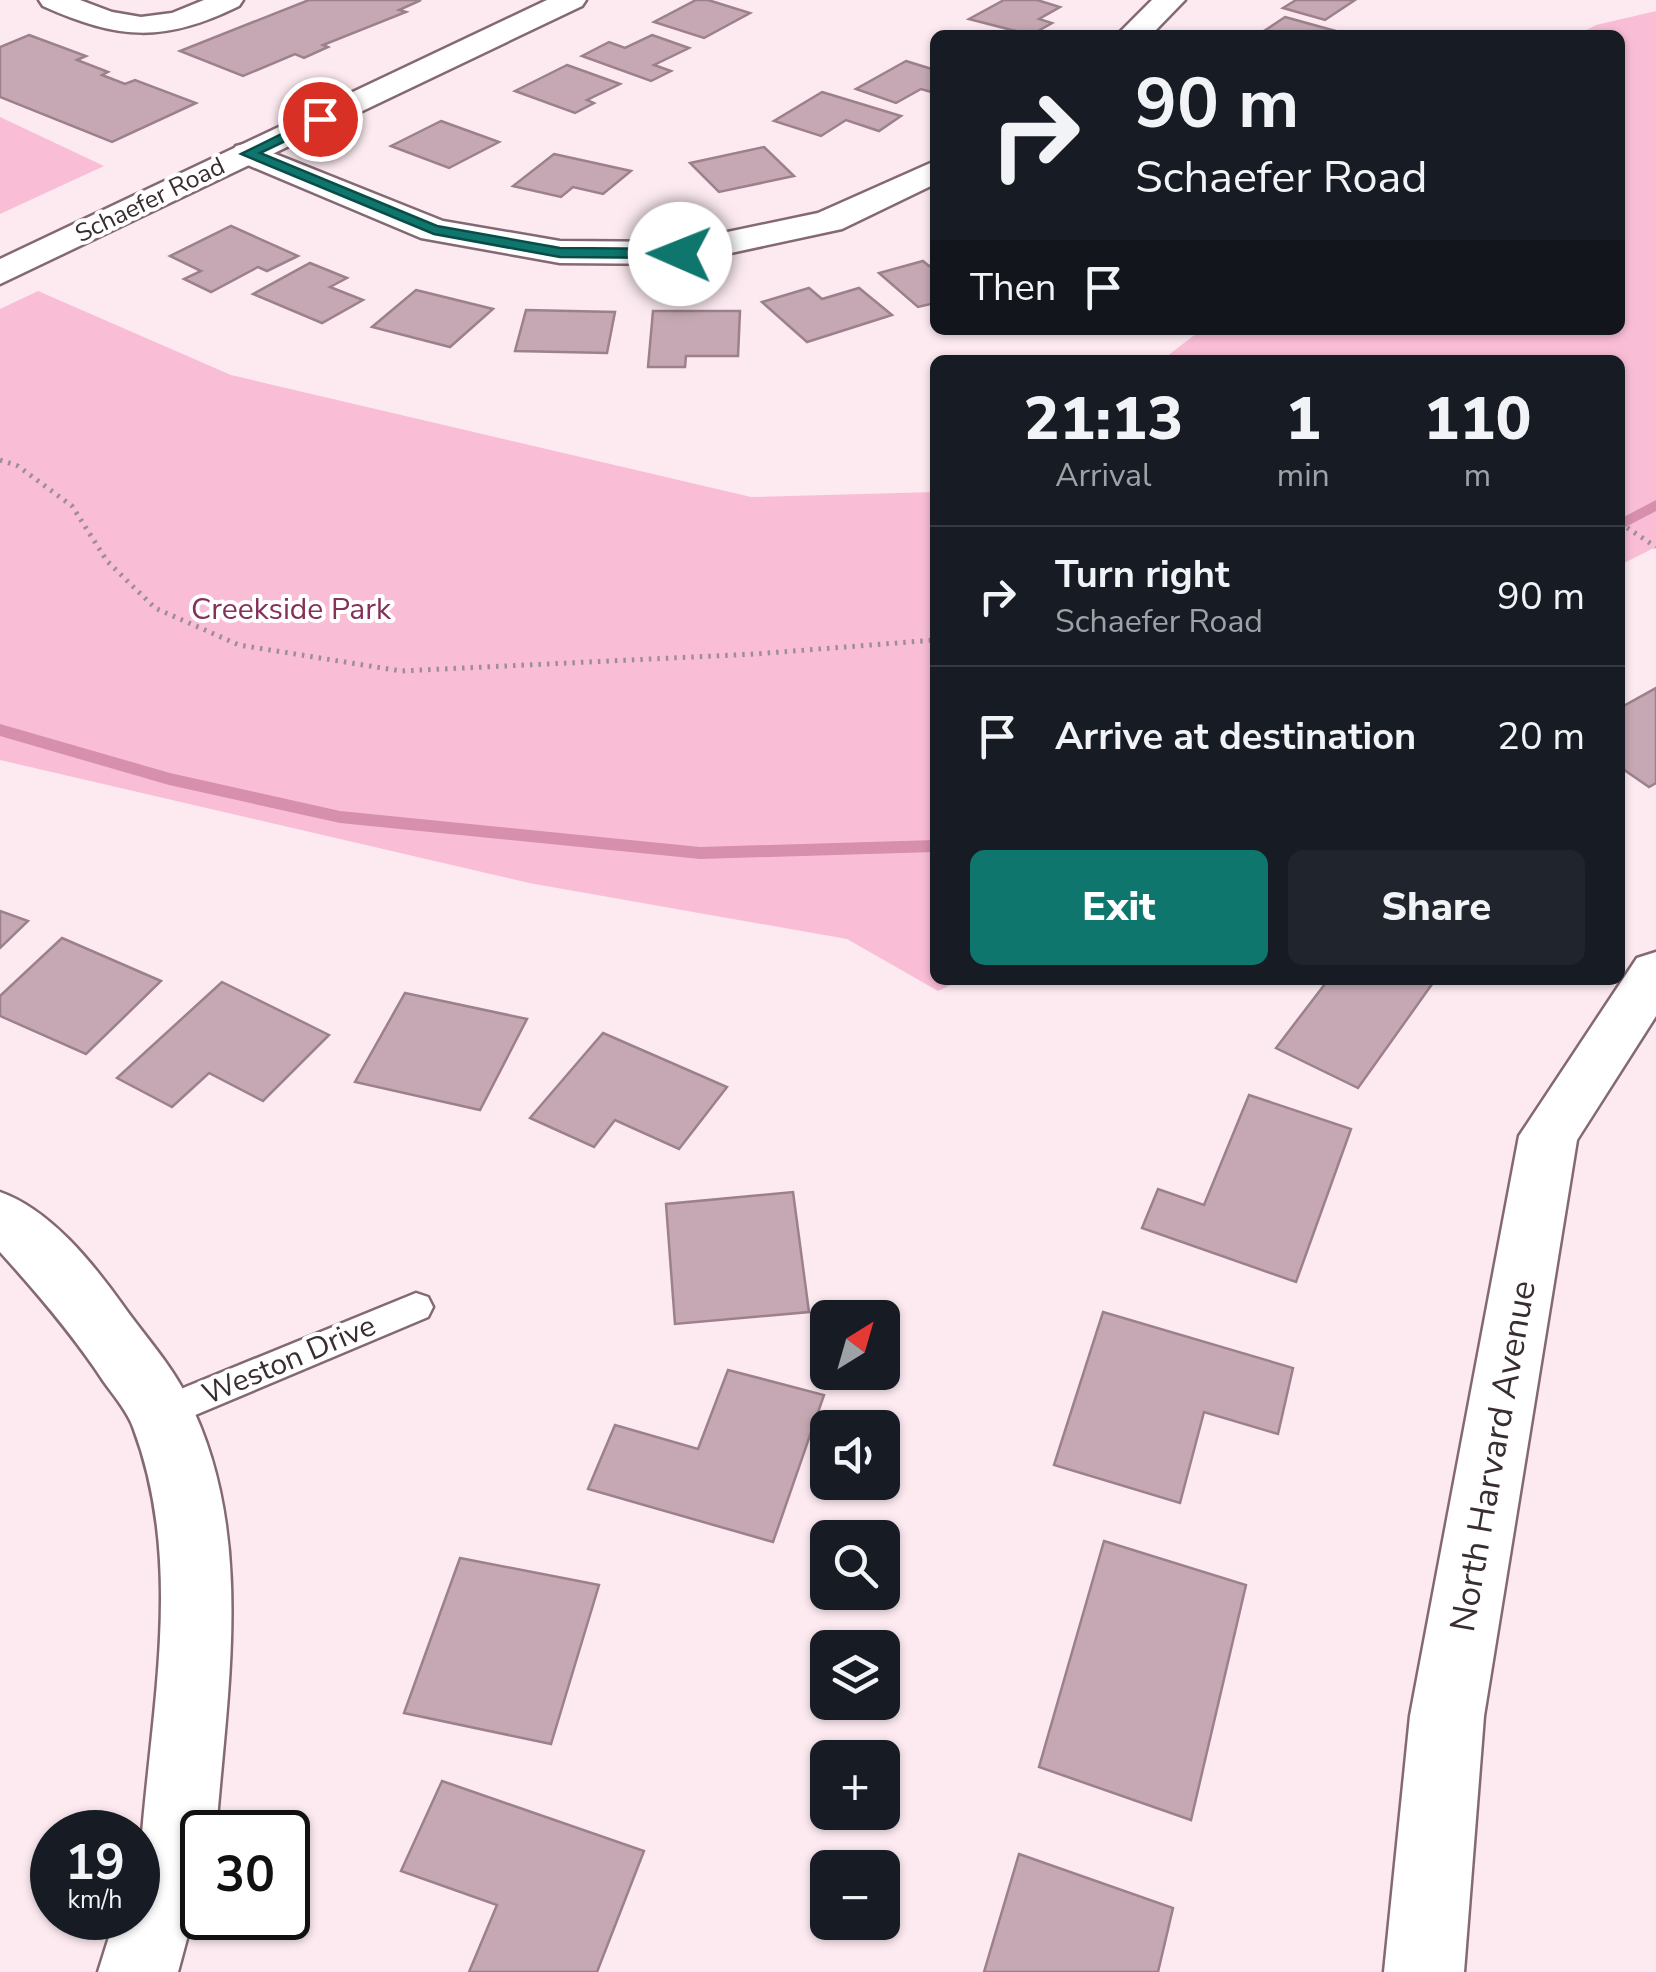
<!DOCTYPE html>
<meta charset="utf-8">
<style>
body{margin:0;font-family:"Nunito Sans",sans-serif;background:#20242c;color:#f1f3f6;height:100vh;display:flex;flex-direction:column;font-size:38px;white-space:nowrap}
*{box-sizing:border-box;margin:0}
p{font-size:32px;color:#9ea1a6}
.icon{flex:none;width:55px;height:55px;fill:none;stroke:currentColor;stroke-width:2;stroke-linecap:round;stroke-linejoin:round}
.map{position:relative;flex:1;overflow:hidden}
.drawer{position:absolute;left:930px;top:355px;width:695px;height:630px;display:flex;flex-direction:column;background:#171b24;border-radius:15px;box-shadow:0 2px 8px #0004}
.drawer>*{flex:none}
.hud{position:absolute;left:930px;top:30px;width:695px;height:305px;border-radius:15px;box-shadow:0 2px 8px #0004;background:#171b24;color:#f1f3f6;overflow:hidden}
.needle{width:65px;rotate:37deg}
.fabs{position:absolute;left:810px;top:1300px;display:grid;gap:20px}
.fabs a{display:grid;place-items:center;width:90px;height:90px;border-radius:15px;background:#171b24;box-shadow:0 2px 8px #0004;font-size:50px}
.speed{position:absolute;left:30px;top:1810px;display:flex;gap:20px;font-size:50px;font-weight:700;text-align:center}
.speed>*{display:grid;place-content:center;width:130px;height:130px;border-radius:50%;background:#171b24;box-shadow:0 2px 8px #0004;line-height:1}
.speed small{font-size:25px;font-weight:400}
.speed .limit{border:5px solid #111;border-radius:15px;background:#fff;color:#111}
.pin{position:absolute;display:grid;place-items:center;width:85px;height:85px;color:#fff;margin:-42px;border:5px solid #fff;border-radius:50%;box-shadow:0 2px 10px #0007}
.me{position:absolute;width:110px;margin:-55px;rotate:271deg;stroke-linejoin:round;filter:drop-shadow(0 0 8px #0008)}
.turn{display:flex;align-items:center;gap:35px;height:210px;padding:0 40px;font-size:45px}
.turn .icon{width:130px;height:130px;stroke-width:2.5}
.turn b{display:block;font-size:70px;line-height:85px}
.then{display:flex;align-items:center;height:95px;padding:0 40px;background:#0003;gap:20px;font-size:38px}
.eta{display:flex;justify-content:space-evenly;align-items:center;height:170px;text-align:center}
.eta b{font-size:60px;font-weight:800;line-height:70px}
.action{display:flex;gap:20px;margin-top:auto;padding:20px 40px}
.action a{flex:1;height:115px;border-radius:15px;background:#0f766e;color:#fff;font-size:40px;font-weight:800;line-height:115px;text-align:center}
.action a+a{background:#20242c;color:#f1f3f6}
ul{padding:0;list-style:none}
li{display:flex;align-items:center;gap:30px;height:140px;padding:0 40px;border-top:2px solid #363941}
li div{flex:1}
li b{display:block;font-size:38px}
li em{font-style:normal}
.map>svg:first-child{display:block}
.green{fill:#f9bed6}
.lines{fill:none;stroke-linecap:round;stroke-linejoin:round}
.stream{fill:#d68fad;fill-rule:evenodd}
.building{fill:#c5a8b3;stroke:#9c818b;stroke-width:2.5}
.lane-casing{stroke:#846974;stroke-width:5}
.street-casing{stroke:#846974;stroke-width:5}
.secondary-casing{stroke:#846974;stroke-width:5}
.path{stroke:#9d8e94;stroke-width:5;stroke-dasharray:2.5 6;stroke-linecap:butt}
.lane{fill:#fff;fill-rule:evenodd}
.street{fill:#fff;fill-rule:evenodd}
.secondary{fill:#fff;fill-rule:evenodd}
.route{fill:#0f766e;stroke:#0a4d48;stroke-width:2.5}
.labels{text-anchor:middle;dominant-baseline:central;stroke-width:8;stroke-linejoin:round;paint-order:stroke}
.far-street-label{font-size:25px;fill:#392d32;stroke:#fff}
.park-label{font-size:30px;fill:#843059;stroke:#fff}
.street-label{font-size:30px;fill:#392d32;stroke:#fff}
.near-street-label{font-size:35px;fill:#392d32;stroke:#fff}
</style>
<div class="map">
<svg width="1656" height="1972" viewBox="0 0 1656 1972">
<rect width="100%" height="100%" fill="#fceaf0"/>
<!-- green -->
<g class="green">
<polygon points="1656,11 1656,547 1620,565 1620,360 1162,360 1201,330 1620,330 1620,35 1577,35 1596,25"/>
<polygon points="0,117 104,166 0,214"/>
<polygon points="38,291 231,375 751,497 935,492 935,980 962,980 938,991 847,939 529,883 0,760 0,309"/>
</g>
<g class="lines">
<!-- stream -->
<g class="stream">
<polygon points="1656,500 1656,511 1620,530 1620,519"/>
<polygon points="0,724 170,773 340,811 700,847 935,840 935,852 700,859 340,823 169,785 0,736"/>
</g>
</g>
<!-- building -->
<g class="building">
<polygon points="309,0 421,0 399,10 406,12 323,45 328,47 304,58 295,54 243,76 180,51"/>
<polygon points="696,0 708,0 750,13 704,38 654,22"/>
<polygon points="1004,0 1037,0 1060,7 1039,19 1052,23 1031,35 969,19"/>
<polygon points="1296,0 1355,0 1325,20 1283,8"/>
<polygon points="1285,17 1343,33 1258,35"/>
<polygon points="29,35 86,56 77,60 108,72 102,75 125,84 135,80 196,103 112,142 0,97 0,47"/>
<polygon points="652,35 689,48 654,65 671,71 651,81 582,56 609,42 625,48"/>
<polygon points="906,61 935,70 935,93 921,89 896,103 856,89"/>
<polygon points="567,65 620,84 587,100 594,103 575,113 515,91"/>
<polygon points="822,92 901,116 879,131 846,120 821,136 774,121"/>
<polygon points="441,121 499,142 449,168 391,146"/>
<polygon points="764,147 794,176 719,192 690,163"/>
<polygon points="554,154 631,171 603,194 573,187 561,197 513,186"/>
<polygon points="231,226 298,256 267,271 258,267 211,292 184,279 201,271 170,256"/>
<polygon points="923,261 929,266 935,264 935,303 918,307 879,273"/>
<polygon points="310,263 347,278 330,287 363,300 322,323 253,294"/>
<polygon points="809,288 822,299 859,288 892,315 807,342 762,302"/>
<polygon points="416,290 493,309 450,347 372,327"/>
<polygon points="526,310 615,312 607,353 515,351"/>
<polygon points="653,311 740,311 738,356 686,356 685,367 648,367"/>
<polygon points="1656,688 1656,783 1649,787 1620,767 1620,708"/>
<polygon points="0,911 28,921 0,948"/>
<polygon points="62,938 161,981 86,1054 0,1016 0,996"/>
<polygon points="1328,980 1435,980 1358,1088 1276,1048"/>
<polygon points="222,982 329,1035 263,1101 209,1073 172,1107 117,1078"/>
<polygon points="405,993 527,1019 480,1110 355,1082"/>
<polygon points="603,1033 727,1087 679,1149 615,1120 594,1147 530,1118"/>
<polygon points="1249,1095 1351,1129 1296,1282 1142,1228 1158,1189 1204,1205"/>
<polygon points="793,1192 809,1312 675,1324 666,1204"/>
<polygon points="1103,1312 1293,1368 1278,1434 1204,1412 1180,1503 1054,1465"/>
<polygon points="728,1370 824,1395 773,1542 588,1489 615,1425 698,1449"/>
<polygon points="1104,1541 1246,1585 1191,1820 1039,1767"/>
<polygon points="460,1558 599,1585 551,1744 404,1713"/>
<polygon points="442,1781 644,1851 597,1972 469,1972 497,1905 401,1871"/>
<polygon points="1019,1854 1173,1908 1158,1972 984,1972"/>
</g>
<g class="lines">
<defs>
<polygon id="lane" points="416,1293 428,1297 433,1307 428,1317 162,1429 149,1424 144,1413 149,1402"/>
<g id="street">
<path d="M39 0H80L112 12 141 17 172 13 204 0H243L239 6C164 43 119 40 43 6Z"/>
<polygon points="1152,0 1185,0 1151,35 1117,35"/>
<polygon points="248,143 443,221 560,241 680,242 818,213 935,161 935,184 842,229 680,264 560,263 421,238 236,160 231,153 236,146"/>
<polygon points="1656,952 1656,1016 1577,1140 1484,1716 1464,1972 1384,1972 1410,1716 1519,1136 1637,958"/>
<path d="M0 1192C49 1209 92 1262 122 1304 143 1334 171 1364 187 1397 256 1531 227 1689 216 1832H202V1883L178 1972H98L115 1918H138C138 1755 193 1585 133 1427 127 1411 114 1396 104 1382 73 1335 38 1294 0 1252Z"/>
</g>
<polygon id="secondary" points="547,0 586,0 582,6 0,284 0,259"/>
</defs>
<!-- lane casing -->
<use href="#lane" class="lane-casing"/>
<!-- street casing -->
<use href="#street" class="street-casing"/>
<!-- secondary casing -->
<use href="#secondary" class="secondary-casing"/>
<!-- path -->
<g class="path">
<polyline points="0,460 18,466 72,506 107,561 155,608 239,645 401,671 755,654 935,640"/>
<polyline points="1620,523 1656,547"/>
</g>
<!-- lane -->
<use href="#lane" class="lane"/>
<!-- street -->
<use href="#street" class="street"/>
<!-- secondary -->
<use href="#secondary" class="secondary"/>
</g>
<!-- route -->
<polygon class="route" points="320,115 325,116 325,122 260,153 437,226 560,248 680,249 687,254 680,258 560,257 434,234 241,154"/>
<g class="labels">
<!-- far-street labels -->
<g class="far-street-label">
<text transform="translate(150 200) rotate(-26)">Schaefer Road</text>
</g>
<!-- park labels -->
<g class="park-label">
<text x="291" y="609">Creekside Park</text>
</g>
<!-- street labels -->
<g class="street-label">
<text transform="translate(289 1360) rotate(-23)">Weston Drive</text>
</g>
<!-- near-street labels -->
<g class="near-street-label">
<text transform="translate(1493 1456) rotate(-80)">North Harvard Avenue</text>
</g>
</g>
</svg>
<div class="fabs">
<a><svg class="needle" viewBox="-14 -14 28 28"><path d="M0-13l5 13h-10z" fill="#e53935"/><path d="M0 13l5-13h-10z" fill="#9ea1a6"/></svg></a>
<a><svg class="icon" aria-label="sound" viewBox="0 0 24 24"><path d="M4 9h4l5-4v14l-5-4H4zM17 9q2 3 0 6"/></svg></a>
<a><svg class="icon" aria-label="search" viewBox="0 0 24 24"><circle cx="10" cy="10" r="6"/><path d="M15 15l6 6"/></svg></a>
<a><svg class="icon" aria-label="layers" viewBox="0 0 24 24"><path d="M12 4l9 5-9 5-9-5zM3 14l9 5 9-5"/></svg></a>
<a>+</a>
<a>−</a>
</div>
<div class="speed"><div>19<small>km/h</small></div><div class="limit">30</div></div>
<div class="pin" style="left:320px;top:119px;background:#d93025"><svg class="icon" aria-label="arrive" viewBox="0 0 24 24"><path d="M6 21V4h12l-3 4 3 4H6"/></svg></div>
<svg class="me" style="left:680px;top:254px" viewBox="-20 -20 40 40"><circle r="19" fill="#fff"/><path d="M0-13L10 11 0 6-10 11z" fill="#0f766e"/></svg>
<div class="hud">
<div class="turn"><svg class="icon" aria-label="right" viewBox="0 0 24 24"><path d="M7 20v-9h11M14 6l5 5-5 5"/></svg><div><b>90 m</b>Schaefer Road</div></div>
<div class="then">Then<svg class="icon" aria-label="arrive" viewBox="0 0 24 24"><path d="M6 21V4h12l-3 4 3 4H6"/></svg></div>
</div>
<section class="drawer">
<div class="eta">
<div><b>21:13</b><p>Arrival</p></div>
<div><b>1</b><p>min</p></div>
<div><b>110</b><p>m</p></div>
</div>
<ul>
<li><svg class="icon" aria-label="right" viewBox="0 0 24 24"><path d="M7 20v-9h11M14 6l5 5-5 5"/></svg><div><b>Turn right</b><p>Schaefer Road</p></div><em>90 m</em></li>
<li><svg class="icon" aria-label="arrive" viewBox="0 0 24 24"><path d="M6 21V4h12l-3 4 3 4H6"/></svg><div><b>Arrive at destination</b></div><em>20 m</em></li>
</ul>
<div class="action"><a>Exit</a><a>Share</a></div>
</section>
</div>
